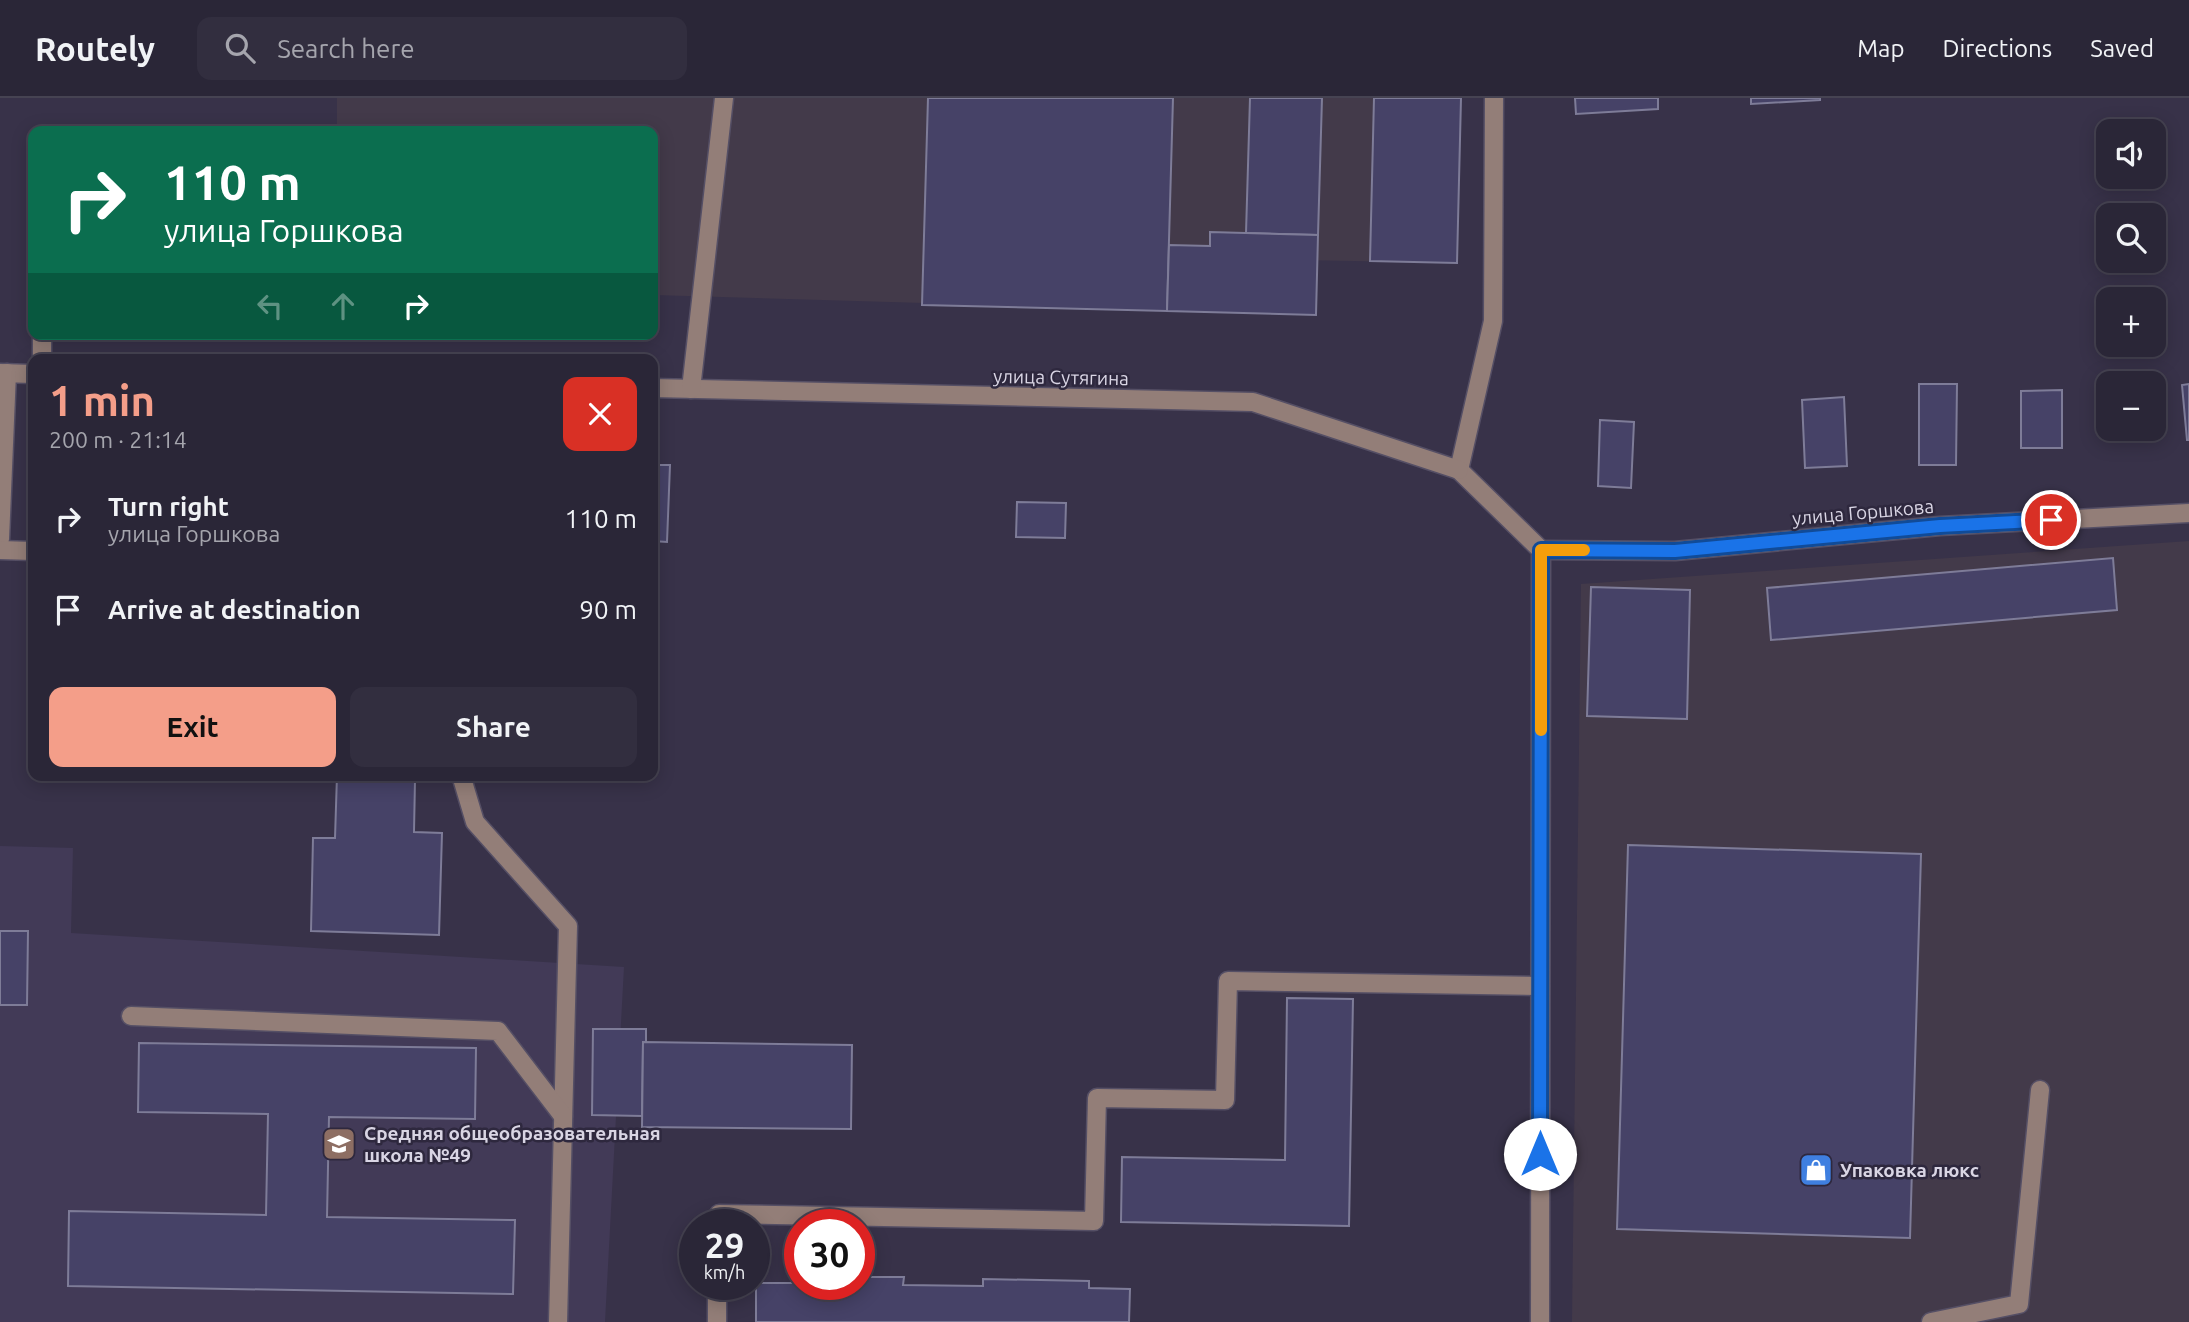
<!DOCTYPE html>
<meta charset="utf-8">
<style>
body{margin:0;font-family:Ubuntu,sans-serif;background:#322e3f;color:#f1f3f6;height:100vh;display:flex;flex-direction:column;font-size:26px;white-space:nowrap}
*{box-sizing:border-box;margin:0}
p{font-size:23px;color:#a5a5ad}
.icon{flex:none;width:38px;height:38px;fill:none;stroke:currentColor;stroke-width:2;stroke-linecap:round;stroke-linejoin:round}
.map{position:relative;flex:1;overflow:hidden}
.panel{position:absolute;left:28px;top:256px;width:630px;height:427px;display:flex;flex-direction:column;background:#2a2637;border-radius:14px;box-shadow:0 4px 18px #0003,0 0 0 2px #464352}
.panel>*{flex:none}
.top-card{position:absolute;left:28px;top:28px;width:630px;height:214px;border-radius:14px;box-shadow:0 4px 18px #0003,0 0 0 2px #464352;background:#0b6e4f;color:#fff;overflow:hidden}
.buttons{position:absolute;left:2096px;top:21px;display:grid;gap:14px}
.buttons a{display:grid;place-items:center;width:70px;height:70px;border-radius:14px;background:#2a2637;box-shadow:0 4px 18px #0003,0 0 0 2px #464352;font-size:35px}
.speed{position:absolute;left:679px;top:1111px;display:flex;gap:14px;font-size:35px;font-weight:700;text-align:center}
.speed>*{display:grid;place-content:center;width:91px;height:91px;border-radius:50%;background:#2a2637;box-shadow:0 4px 18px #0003,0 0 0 2px #464352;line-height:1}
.speed small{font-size:18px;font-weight:400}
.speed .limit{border:10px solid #d22;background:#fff;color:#111}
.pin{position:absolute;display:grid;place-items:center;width:60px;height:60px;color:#fff;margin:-30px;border:4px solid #fff;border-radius:50%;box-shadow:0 2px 7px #0007}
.me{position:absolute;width:77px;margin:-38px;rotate:0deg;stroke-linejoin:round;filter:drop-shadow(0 0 5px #0008)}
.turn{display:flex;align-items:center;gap:24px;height:147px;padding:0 21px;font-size:32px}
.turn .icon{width:91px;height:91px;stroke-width:2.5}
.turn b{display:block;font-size:49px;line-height:60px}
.lanes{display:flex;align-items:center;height:66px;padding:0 21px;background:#0003;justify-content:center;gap:35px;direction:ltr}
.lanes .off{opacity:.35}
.round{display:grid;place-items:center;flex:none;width:74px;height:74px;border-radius:14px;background:#322e3f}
.headline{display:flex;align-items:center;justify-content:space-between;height:119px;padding:0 21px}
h1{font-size:42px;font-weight:700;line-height:52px;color:#f49e89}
.action{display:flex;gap:14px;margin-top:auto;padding:14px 21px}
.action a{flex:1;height:80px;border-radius:14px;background:#f49e89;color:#111;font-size:28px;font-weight:700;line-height:80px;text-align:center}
.action a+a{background:#322e3f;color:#f1f3f6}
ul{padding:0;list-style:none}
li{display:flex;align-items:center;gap:21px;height:91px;padding:0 21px}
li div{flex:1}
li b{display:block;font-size:26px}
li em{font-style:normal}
header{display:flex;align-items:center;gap:42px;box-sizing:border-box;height:98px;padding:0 35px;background:#2a2637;border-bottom:2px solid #464352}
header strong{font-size:33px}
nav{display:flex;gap:38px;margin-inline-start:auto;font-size:24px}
.search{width:490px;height:63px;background:#322e3f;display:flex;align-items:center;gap:18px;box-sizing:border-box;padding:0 24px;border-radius:14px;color:#a5a5ad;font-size:26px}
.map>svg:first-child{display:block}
.built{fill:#423a57}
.industrial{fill:#433a4a}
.building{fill:#464267;stroke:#7e7c98;stroke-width:2}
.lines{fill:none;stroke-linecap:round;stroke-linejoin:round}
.minor-casing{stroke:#554f65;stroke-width:21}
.minor{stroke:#937e78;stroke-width:18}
.route-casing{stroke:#114b97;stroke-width:18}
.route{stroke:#1a73e8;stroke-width:12}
.slow{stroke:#f59e0b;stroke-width:12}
.labels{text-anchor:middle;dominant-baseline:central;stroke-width:5;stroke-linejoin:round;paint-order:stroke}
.street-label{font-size:19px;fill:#d9d5e4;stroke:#2e283e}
.poi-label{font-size:19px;font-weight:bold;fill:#d9d5e4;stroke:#2e283e;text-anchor:start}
</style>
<header>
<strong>Routely</strong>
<div class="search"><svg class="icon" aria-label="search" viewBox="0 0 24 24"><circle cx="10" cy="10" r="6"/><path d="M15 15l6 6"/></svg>Search here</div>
<nav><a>Map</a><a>Directions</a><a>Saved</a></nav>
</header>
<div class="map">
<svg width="2189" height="1224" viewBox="0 0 2189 1224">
<rect width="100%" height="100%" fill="#383249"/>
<!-- built -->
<polygon class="built" points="0,748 73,750 71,835 624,869 605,1224 0,1224"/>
<!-- industrial -->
<g class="industrial">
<polygon points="337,0 1461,0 1457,165 1301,162 1299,216 653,197 653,33 337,33"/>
<polygon points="2189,443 2189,1224 1572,1224 1581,486"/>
</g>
<!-- building -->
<g class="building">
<polygon points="928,0 1173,0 1167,213 922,207"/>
<polygon points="1250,0 1322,0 1318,137 1246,135"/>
<polygon points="1374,0 1461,0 1457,165 1370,163"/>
<polygon points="1575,0 1658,0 1658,11 1576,16"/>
<polygon points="1751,0 1820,0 1820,2 1751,6"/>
<polygon points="1210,134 1318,137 1316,217 1167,213 1169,147 1210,148"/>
<polygon points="1919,286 1957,286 1956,367 1919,367"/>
<polygon points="2189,286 2189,342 2187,342 2182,287"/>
<polygon points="2062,292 2062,350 2021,350 2021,293"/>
<polygon points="1844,299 1847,368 1805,370 1802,302"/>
<polygon points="1600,322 1634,324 1631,390 1598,388"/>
<polygon points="653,367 670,367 667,444 653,443"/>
<polygon points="1017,404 1066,405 1065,440 1016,439"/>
<polygon points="2113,460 2117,512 1771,542 1767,490"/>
<polygon points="1591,489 1690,492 1687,621 1587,618"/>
<polygon points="337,677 397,677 396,681 415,682 414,734 442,735 439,837 311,833 313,740 335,740"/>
<polygon points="1628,747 1921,756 1910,1140 1617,1131"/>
<polygon points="0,833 28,833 27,907 0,907"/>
<polygon points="1287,900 1353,901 1349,1128 1121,1124 1122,1059 1285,1062"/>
<polygon points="593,931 646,931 646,944 643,944 642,1018 592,1017"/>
<polygon points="643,944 852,947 851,1031 642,1029"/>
<polygon points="139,945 476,950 475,1021 329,1019 327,1119 515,1122 513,1196 68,1188 69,1113 266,1117 268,1016 138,1014"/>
<polygon points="797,1178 800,1178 800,1186 859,1186 859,1179 904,1179 903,1187 983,1188 983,1181 1089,1183 1089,1190 1130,1191 1129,1224 756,1224 756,1185 796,1185"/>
</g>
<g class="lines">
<defs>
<g id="minor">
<polyline points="1494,0 1493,223 1459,372 1541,452 1540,1224"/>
<polyline points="42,261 42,236"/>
<polyline points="0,275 33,276"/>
<polyline points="653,290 1253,304 1459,372"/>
<polyline points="691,291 724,0"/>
<polyline points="0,441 7,275"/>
<polyline points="0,452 33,453"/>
<polyline points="1541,452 1675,453 1940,428 2189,415"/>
<polyline points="461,677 475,724 568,828 558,1224"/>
<polyline points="131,918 498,933 563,1018"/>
<polyline points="718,1127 719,1116 1094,1123 1097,1000 1225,1002 1228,883 1540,888"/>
<polyline points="717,1224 717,1186"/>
<polyline points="1931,1224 2019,1206 2040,992"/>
</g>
</defs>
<!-- minor casing -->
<use href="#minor" class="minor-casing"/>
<!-- minor -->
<use href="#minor" class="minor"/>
</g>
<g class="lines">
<defs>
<polyline id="route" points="1540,1056 1541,452 1675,453 1940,428 2051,422"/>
</defs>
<!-- route casing -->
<use href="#route" class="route-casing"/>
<!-- route -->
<use href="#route" class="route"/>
<!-- slow -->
<polyline class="slow" points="1541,632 1541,452 1584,452"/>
</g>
<!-- icons -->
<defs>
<symbol id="school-square" viewBox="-11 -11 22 22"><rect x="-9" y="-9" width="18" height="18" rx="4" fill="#8d6e63" stroke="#2e283e"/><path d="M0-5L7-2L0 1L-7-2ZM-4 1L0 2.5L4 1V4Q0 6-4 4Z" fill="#fff"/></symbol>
<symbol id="shop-square" viewBox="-11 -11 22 22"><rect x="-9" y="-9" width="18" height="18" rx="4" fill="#3f7fe0" stroke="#2e283e"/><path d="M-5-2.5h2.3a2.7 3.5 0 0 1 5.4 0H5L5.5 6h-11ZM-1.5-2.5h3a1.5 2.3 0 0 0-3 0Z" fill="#fff"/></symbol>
</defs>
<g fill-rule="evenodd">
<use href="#school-square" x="320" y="1027" width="38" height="38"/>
<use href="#shop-square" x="1797" y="1053" width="38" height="38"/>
</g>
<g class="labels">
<!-- street labels -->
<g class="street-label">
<text transform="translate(1061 279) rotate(1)">улица Сутягина</text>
<text transform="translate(1863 414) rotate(-5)">улица Горшкова</text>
</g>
<!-- poi labels -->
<g class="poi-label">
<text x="364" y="1035">Средняя общеобразовательная<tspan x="364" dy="22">школа №49</tspan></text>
<text x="1840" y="1072">Упаковка люкс</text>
</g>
</g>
</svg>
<div class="buttons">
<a><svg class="icon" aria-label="sound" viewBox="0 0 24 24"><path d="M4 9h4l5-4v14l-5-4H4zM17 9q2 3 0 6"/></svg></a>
<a><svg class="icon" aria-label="search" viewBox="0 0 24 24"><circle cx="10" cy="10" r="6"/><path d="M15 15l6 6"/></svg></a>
<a>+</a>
<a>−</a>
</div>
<div class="speed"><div>29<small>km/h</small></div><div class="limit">30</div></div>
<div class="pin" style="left:2051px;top:422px;background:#d93025"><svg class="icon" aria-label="arrive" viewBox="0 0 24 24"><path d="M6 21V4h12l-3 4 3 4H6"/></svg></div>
<svg class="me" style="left:1540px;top:1056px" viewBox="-20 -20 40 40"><circle r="19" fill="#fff"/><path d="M0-13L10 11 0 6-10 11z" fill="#1a73e8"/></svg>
<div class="top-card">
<div class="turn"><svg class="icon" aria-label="right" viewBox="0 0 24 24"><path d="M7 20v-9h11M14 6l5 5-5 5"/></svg><div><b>110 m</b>улица Горшкова</div></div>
<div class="lanes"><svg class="icon off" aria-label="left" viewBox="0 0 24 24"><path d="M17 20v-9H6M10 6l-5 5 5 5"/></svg><svg class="icon off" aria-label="ahead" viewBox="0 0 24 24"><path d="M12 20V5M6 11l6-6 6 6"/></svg><svg class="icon" aria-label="right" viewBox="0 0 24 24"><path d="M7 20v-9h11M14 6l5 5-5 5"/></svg></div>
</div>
<section class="panel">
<div class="headline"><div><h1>1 min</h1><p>200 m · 21:14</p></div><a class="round" style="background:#d93025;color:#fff"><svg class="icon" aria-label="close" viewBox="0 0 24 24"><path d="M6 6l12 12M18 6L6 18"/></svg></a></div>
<ul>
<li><svg class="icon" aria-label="right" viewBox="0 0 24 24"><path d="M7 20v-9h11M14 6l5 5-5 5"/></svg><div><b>Turn right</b><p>улица Горшкова</p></div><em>110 m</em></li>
<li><svg class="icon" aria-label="arrive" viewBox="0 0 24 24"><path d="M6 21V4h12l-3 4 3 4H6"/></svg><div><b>Arrive at destination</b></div><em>90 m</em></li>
</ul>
<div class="action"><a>Exit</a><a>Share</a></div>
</section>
</div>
